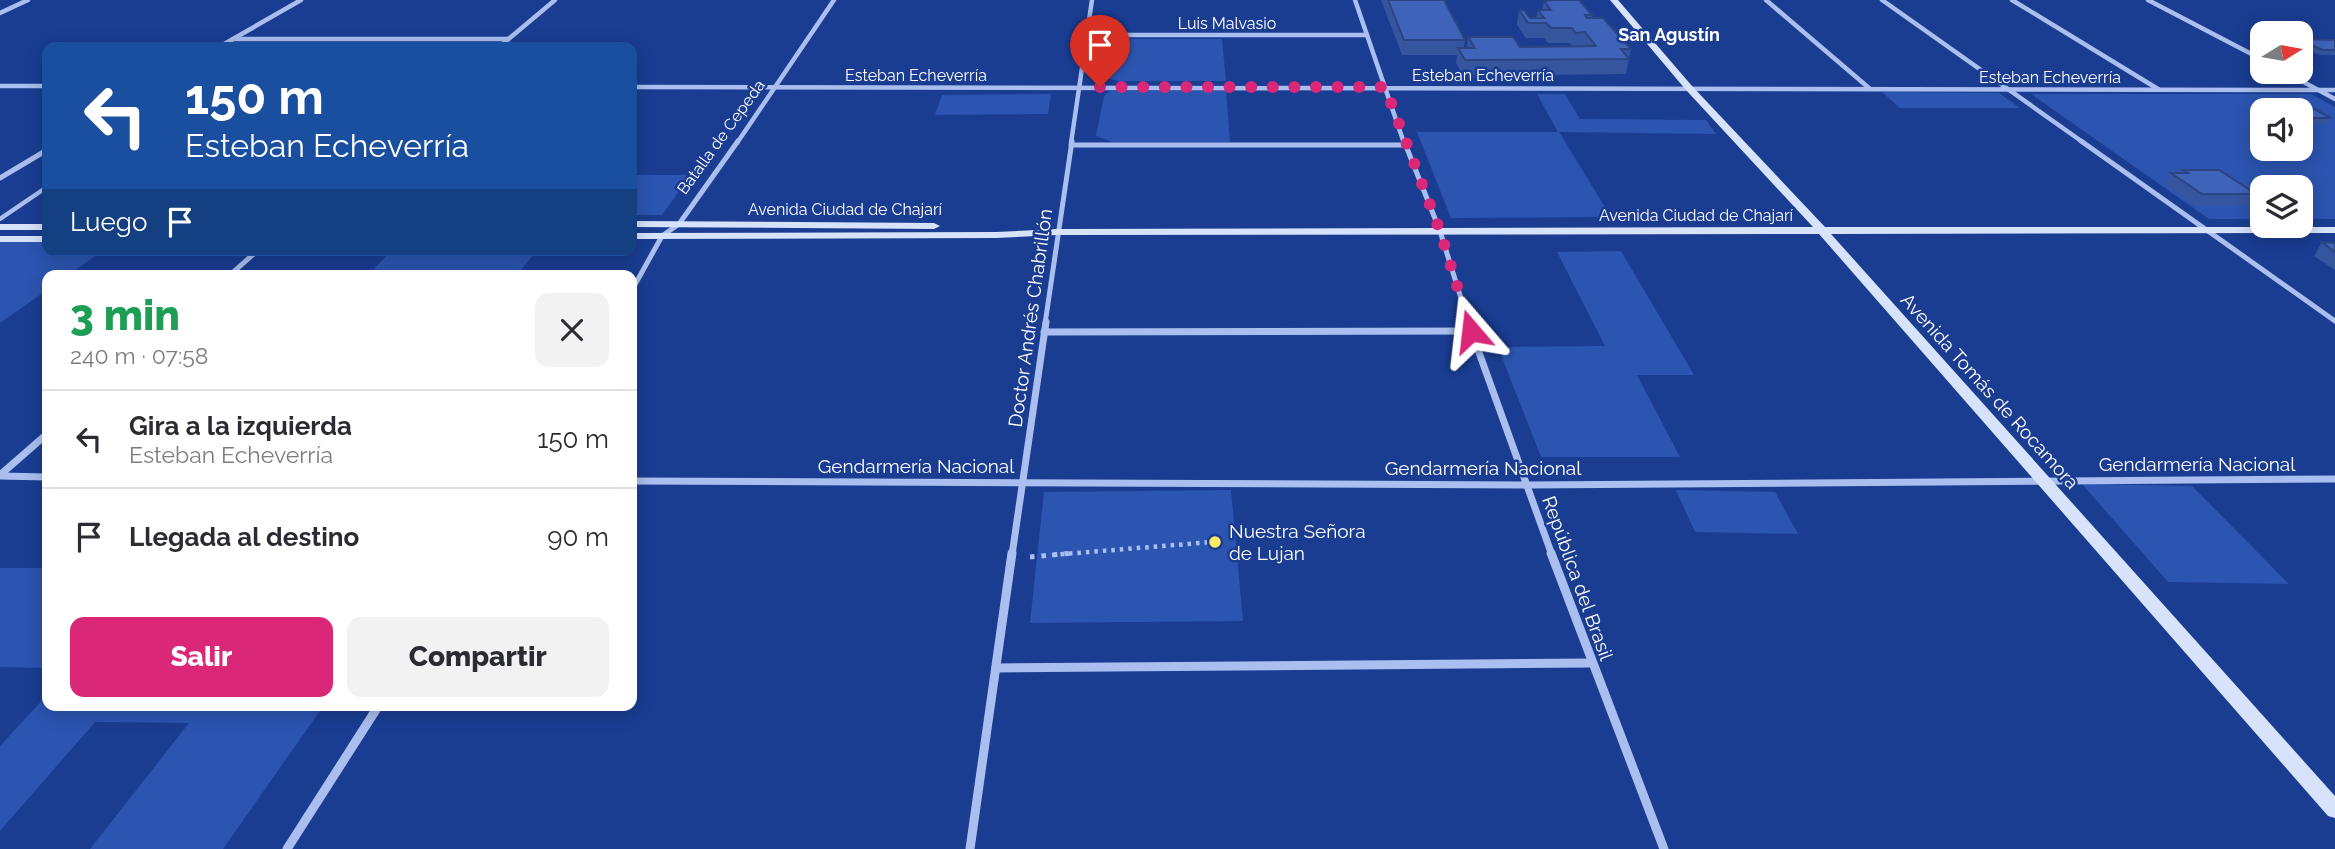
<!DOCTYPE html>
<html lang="es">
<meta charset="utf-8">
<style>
body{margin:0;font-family:Raleway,sans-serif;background:#f2f2f3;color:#2b2b33;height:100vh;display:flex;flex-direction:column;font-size:26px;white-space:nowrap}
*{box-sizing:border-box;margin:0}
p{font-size:23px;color:#7c7c81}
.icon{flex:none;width:38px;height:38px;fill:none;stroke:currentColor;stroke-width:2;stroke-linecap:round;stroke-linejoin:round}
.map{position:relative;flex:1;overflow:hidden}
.panel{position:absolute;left:42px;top:270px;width:595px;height:441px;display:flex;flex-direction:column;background:#fff;border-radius:14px;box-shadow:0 4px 18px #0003}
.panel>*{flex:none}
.hud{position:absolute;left:42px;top:42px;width:595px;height:214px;border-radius:14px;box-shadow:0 4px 18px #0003;background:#1a4fa0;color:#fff;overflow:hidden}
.needle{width:46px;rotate:79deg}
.buttons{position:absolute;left:2250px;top:21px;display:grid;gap:14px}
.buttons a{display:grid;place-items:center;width:63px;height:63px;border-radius:14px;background:#fff;box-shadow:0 4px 18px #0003;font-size:35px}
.pin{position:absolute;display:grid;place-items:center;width:60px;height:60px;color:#fff;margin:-72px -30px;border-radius:50% 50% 50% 0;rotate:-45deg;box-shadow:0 0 7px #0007}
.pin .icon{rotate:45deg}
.me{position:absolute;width:77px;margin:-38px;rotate:343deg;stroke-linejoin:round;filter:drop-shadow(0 0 5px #0008)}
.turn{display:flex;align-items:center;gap:24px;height:147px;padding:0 28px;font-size:32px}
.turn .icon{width:91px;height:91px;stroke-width:2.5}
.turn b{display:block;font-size:49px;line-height:60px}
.then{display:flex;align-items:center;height:66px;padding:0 28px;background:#0003;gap:14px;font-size:26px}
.round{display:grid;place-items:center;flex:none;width:74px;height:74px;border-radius:14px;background:#f2f2f3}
.overview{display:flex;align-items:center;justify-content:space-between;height:119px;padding:0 28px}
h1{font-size:42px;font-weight:800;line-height:52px;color:#1e9e55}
.cta{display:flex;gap:14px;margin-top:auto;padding:14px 28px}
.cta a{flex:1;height:80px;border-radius:14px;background:#db2777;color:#fff;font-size:28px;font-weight:800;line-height:80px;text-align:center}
.cta a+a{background:#f2f2f3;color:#2b2b33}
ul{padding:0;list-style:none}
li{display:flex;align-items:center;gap:21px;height:98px;padding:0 28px;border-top:2px solid #e1e1e2}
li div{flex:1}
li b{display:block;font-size:26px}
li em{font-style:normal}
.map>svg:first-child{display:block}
.green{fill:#2c55b1;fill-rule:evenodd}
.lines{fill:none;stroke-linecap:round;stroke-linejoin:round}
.path-far1{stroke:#aabfef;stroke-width:4.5;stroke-dasharray:3.5 5;stroke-linecap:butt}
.path{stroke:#aabfef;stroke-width:5;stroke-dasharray:4.5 7;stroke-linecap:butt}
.lane{stroke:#aabfef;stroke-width:4.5}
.street-far3{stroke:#aabfef;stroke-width:4.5}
.street-far2{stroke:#aabfef;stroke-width:5}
.street-far1{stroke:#aabfef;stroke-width:7}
.street{stroke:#aabfef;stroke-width:9}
.secondary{fill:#d7e2fb;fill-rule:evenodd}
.wall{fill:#35559f}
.building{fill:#3e63b9;stroke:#2b4582;stroke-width:2}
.route{stroke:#db2777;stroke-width:12;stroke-dasharray:0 21.6}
.poi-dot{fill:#ffe968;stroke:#1a3d92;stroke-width:2.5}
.labels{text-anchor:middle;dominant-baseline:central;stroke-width:5;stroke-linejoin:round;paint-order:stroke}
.far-street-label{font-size:16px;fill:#fff;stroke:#1a3d92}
.far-neighbourhood-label{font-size:18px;font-weight:bold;fill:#fff;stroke:#1a3d92}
.street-label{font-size:19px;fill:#fff;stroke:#1a3d92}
.poi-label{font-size:19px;fill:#fff;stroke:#1a3d92;text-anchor:start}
</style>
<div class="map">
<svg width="2335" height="849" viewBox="0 0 2335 849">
<rect width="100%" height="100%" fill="#1a3d92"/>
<!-- green -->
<g class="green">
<polygon points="1116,39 1222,39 1226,81 1118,81 1103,77 1110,43"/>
<polygon points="1110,91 1226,91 1230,142 1112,142 1096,136 1104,96"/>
<polygon points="1882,92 1999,93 2020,108 1900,108"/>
<polygon points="1051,94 1048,114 935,115 942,95"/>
<polygon points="1537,94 1565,94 1580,119 1706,120 1716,134 1559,132 1611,217 1451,218 1417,132 1558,132"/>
<path d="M2031 94H2311L2335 107V219H2301V187H2263V219H2209ZM2263 110H2301V149H2263Z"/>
<polygon points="632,175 691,175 662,215 632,215"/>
<polygon points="0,241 47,241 47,250 103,250 69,275 47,275 47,290 0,323"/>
<polygon points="392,250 537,250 517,275 368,275"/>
<polygon points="1621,251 1694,375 1637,375 1680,457 1541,457 1498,347 1605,346 1557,252"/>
<polygon points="2082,484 2192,486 2289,584 2168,582"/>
<polygon points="1231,490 1243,621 1030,623 1044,492"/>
<polygon points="1676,490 1775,492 1798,534 1695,532"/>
<polygon points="0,568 47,568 47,668 0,667"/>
<polygon points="47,695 47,705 324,705 223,849 90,849 189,723 95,722 0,831 0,746"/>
</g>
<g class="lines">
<!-- path-far1 -->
<polyline class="path-far1" points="1052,555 1212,542"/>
<!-- path -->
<polyline class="path" points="1030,557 1073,553"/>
<!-- lane -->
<polyline class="lane" points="0,219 47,187"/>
<!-- street-far3 -->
<g class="street-far3">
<polyline points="1355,0 1404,143"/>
<polyline points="1766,0 1869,88"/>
<polyline points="1882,0 2084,143"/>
<polyline points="2012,0 2158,89"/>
<polyline points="2148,0 2263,60"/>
<polyline points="0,13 28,0"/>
<polyline points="1087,35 1367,35"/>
<polyline points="233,39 508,39"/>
<polyline points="219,47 301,0"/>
<polyline points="499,47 555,0"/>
<polyline points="2285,72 2335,99"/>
<polyline points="0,86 47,86"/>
<polyline points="632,87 2335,90"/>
<polyline points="737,143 834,0"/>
<polyline points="1071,143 1092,0"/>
</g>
<!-- street-far2 -->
<g class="street-far2">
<polyline points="1404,141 1440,231 1469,324"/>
<polyline points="2081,141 2335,321"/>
<polyline points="1071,145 1405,145"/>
<polyline points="0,178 47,150"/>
<polyline points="230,275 258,250"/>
<polyline points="632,290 662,236 679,224 738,141"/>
<polyline points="1045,324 1072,141"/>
</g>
<!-- street-far1 -->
<g class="street-far1">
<polyline points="1468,322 1552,555"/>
<polyline points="1044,332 1471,331"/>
<polyline points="0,475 47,434"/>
<polyline points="0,476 47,477"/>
<polyline points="632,481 1528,485 2335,479"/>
<polyline points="1012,555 1046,322"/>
</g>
<!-- street -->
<g class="street">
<polyline points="1551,553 1664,849"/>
<polyline points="996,668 1591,663"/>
<polyline points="287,849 379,705"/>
<polyline points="970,849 1012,553"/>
</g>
<!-- secondary -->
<g class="secondary">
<polygon points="1610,0 1618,0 1692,86 1825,227 2335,227 2335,233 1831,234 2335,796 2335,818 2328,816 1819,234 1057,235 996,238 632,239 632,233 996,232 1057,229 1813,227 1686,90"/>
<polygon points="632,221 934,223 940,226 934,229 632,227"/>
<rect x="0" y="224" width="47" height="6"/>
<rect x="0" y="236" width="47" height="6"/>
</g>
</g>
<!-- wall -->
<g class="wall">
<polygon points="1381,0 1444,0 1465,40 1464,48 1467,48 1468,37 1520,47 1572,46 1569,43 1548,43 1544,38 1526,38 1517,25 1519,10 1530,18 1536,18 1538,10 1542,10 1544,1 1592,15 1592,18 1631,49 1626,74 1463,76 1456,63 1457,55 1402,55"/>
<polygon points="2301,39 2335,40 2335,55 2320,55 2301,48"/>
<polygon points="2280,104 2331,118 2328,124 2302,124 2301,110 2278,110 2277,109"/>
<polygon points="2183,170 2256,194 2249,206 2196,206 2165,185 2171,173 2182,173"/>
<polygon points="2322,242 2335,243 2335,270 2314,256"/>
</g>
<!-- building -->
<g class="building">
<polygon points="1388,0 1444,0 1465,40 1404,40"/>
<polygon points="1555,0 1579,0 1592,15 1585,15 1587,18 1603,18 1631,49 1621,49 1629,59 1465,60 1458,48 1475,48 1468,37 1513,37 1520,47 1596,46 1585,32 1576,33 1572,28 1551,28 1546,23 1528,23 1519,10 1524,10 1530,18 1544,18 1538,10 1551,10 1544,1"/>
<polygon points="2301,39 2334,40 2335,40 2335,50 2323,50 2301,41"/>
<polygon points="2280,104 2305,104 2331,118 2305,118 2301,116 2301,110 2292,110"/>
<polygon points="2183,170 2219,170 2256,194 2202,194 2171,173 2188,173"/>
<polygon points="2322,242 2335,243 2335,252"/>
</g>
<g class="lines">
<!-- route -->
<polyline class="route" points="1100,87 1385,87 1440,231 1471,331"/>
</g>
<!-- markers -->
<circle class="poi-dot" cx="1215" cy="542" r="7"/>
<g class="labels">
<!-- far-street labels -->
<g class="far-street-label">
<text x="1227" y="23">Luis Malvasio</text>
<text x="916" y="75">Esteban Echeverría</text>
<text x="1483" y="75">Esteban Echeverría</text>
<text x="2050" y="77">Esteban Echeverría</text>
<text transform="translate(721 137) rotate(-54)">Batalla de Cepeda</text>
<text x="845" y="209">Avenida Ciudad de Chajarí</text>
<text x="1696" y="215">Avenida Ciudad de Chajarí</text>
</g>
<!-- far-neighbourhood labels -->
<g class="far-neighbourhood-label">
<text x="1669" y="34">San Agustín</text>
</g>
<!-- street labels -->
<g class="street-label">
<text transform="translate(1030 318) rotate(-82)">Doctor Andrés Chabrillón</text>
<text transform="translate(1990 391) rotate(48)">Avenida Tomás de Rocamora</text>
<text x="2197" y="464">Gendarmería Nacional</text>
<text x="916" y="466">Gendarmería Nacional</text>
<text x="1483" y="468">Gendarmería Nacional</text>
<text transform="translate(1578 578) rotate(70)">República del Brasil</text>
</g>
<!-- poi labels -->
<g class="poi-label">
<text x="1229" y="531">Nuestra Señora<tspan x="1229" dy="22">de Lujan</tspan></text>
</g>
</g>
</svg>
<div class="buttons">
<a><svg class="needle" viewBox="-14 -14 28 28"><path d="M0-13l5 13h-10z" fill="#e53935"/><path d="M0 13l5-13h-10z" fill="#7c7c81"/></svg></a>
<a><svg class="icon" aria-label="sound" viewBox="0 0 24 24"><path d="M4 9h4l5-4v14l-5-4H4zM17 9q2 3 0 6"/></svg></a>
<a><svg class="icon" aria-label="layers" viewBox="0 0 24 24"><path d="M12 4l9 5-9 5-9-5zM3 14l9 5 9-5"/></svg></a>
</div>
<div class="pin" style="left:1100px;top:87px;background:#d93025"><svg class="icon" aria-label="arrive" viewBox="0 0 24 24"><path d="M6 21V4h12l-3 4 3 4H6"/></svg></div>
<svg class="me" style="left:1471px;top:331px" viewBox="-20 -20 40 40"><path d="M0-17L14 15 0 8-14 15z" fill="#db2777" stroke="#fff" stroke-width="4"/></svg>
<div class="hud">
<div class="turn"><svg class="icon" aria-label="left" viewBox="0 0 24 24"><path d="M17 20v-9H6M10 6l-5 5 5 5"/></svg><div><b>150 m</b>Esteban Echeverría</div></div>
<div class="then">Luego<svg class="icon" aria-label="arrive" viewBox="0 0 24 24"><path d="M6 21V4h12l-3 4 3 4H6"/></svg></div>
</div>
<section class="panel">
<div class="overview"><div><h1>3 min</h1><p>240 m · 07:58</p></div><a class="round"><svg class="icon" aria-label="close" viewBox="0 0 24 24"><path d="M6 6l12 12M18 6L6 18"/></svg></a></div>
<ul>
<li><svg class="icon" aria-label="left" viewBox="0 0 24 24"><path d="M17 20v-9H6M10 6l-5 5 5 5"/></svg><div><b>Gira a la izquierda</b><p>Esteban Echeverría</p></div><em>150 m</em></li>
<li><svg class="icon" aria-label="arrive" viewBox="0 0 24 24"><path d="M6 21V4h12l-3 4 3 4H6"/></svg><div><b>Llegada al destino</b></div><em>90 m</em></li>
</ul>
<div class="cta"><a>Salir</a><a>Compartir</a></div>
</section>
</div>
